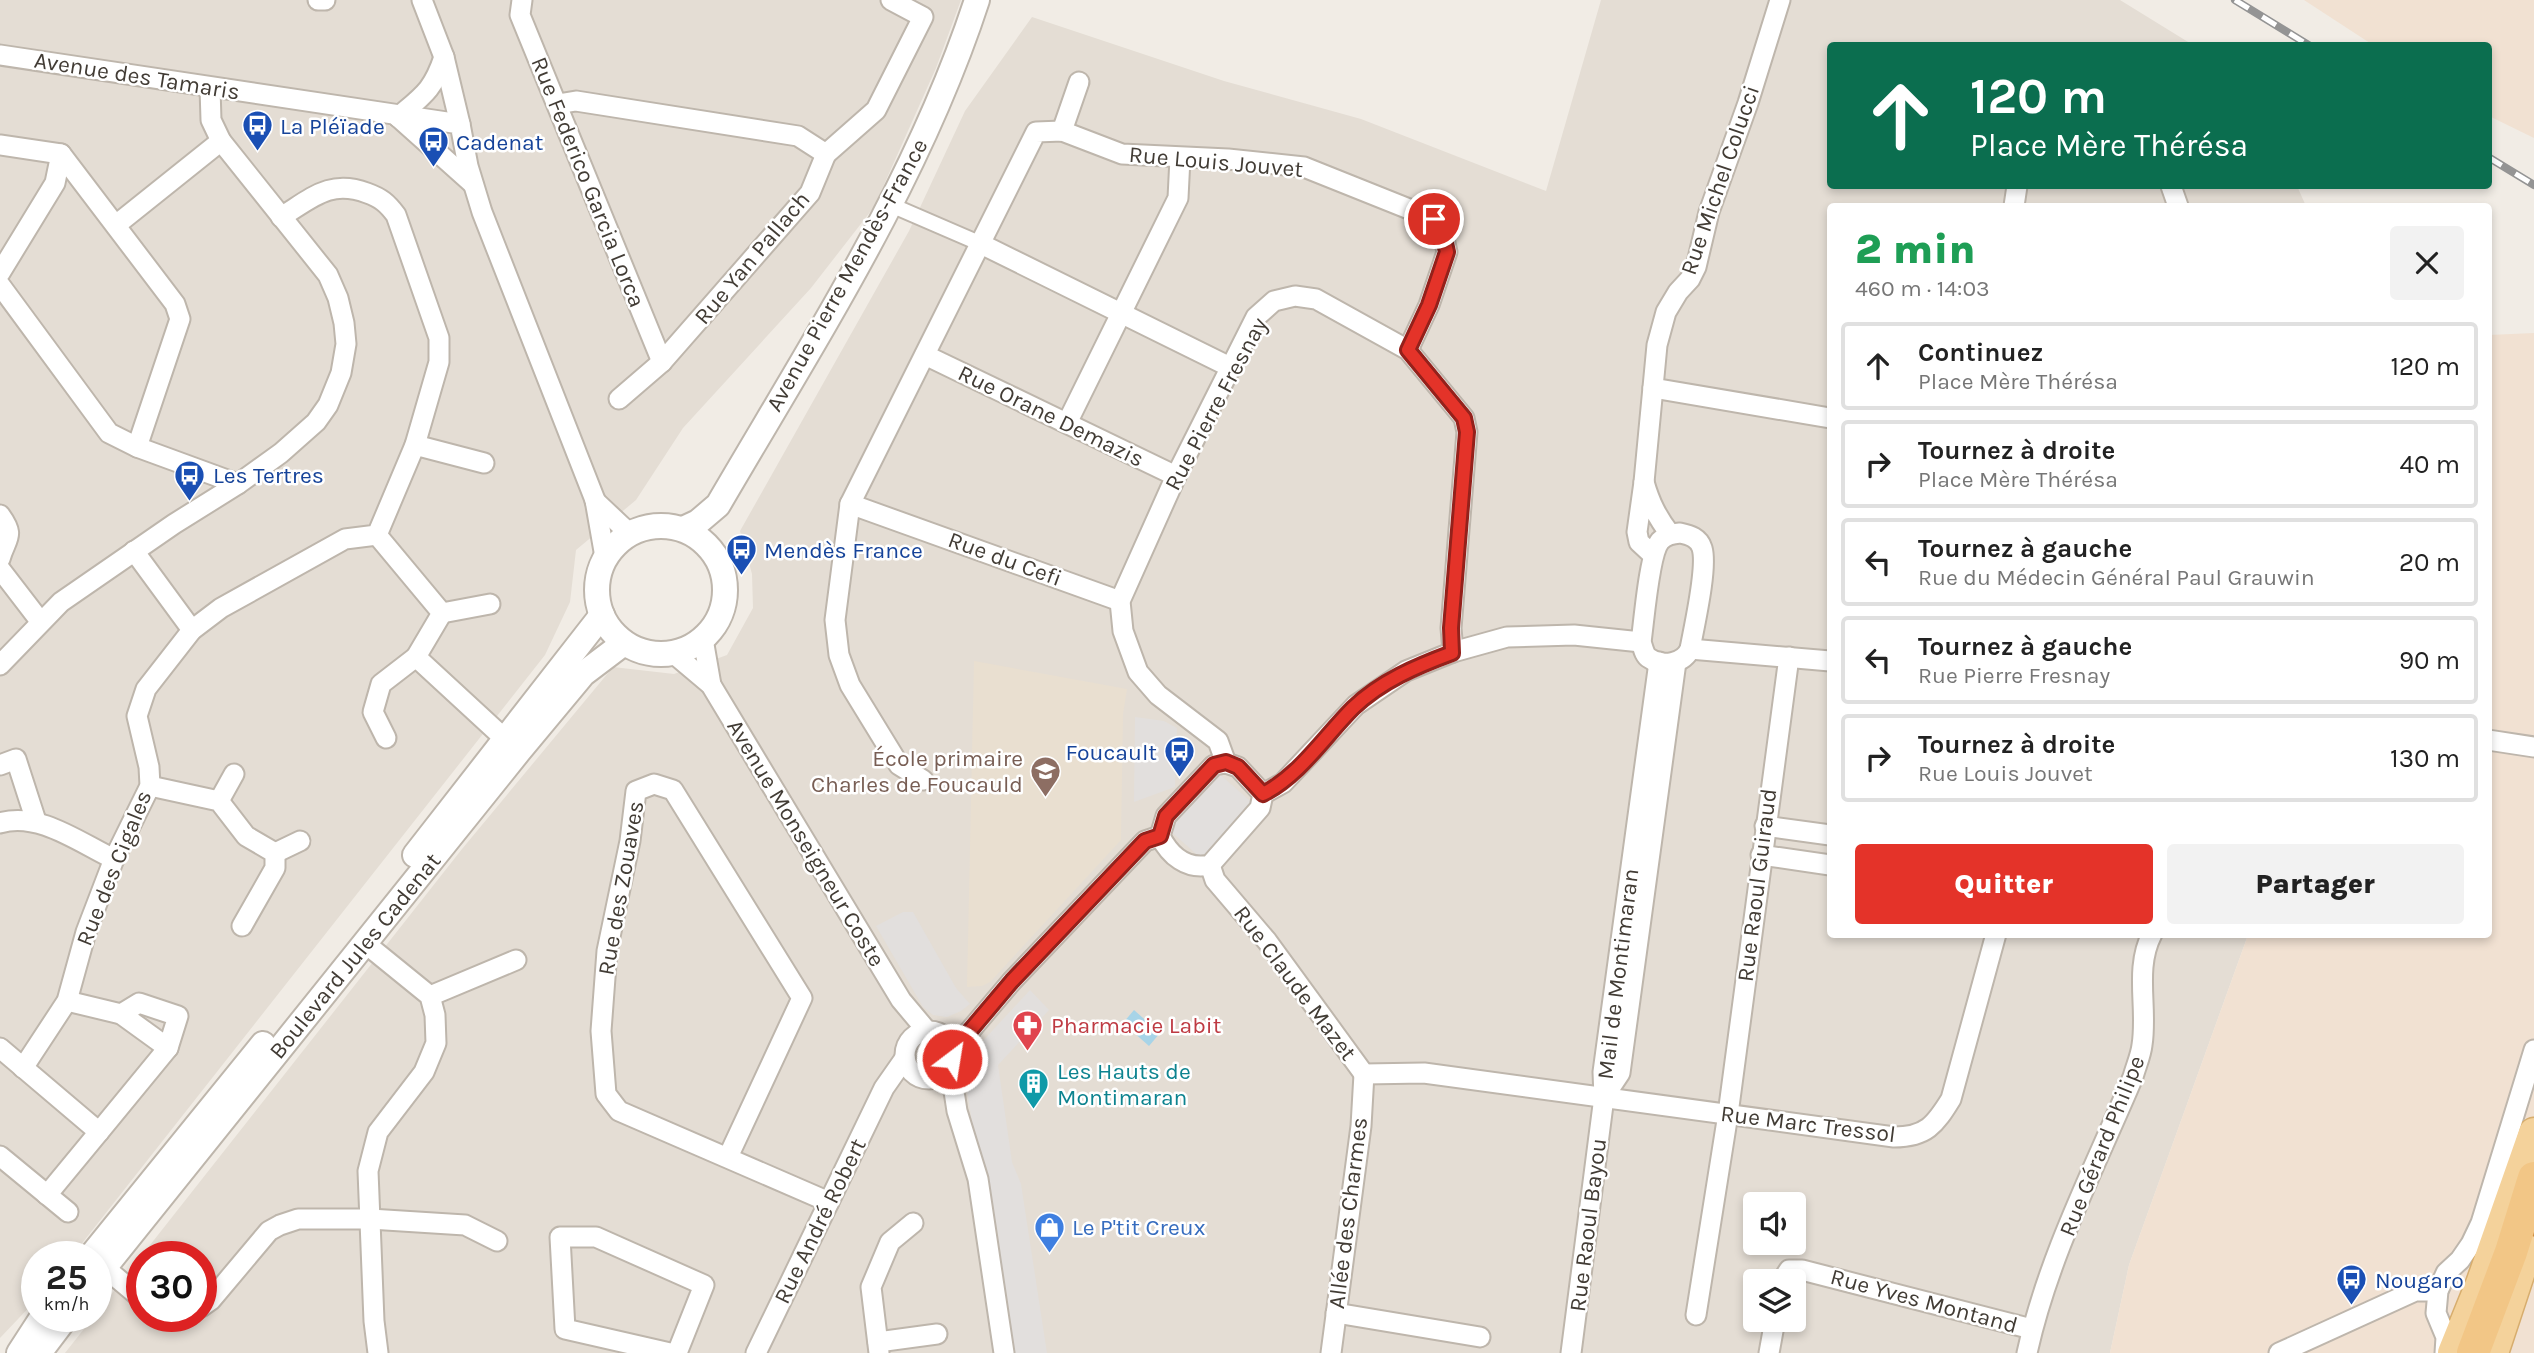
<!DOCTYPE html>
<html lang="fr">
<meta charset="utf-8">
<style>
body{margin:0;font-family:Karla,sans-serif;background:#f2f2f2;color:#222;height:100vh;display:flex;flex-direction:column;font-size:26px;white-space:nowrap}
*{box-sizing:border-box;margin:0}
p{font-size:23px;color:#767676}
.icon{flex:none;width:38px;height:38px;fill:none;stroke:currentColor;stroke-width:2;stroke-linecap:round;stroke-linejoin:round}
.map{position:relative;flex:1;overflow:hidden}
.side{position:absolute;left:1827px;top:203px;width:665px;height:735px;display:flex;flex-direction:column;background:#fff;border-radius:7px;box-shadow:0 4px 10px #0003}
.side>*{flex:none}
.guide{position:absolute;left:1827px;top:42px;width:665px;height:147px;border-radius:7px;box-shadow:0 4px 10px #0003;background:#0b6e4f;color:#fff;overflow:hidden}
.controls{position:absolute;left:1743px;top:1192px;display:grid;gap:14px}
.controls a{display:grid;place-items:center;width:63px;height:63px;border-radius:7px;background:#fff;box-shadow:0 4px 10px #0003;font-size:35px}
.speed{position:absolute;left:21px;top:1241px;display:flex;gap:14px;font-size:35px;font-weight:700;text-align:center}
.speed>*{display:grid;place-content:center;width:91px;height:91px;border-radius:50%;background:#fff;box-shadow:0 4px 10px #0003;line-height:1}
.speed small{font-size:18px;font-weight:400}
.speed .limit{border:10px solid #d22;background:#fff;color:#111}
.pin{position:absolute;display:grid;place-items:center;width:60px;height:60px;color:#fff;margin:-30px;border:4px solid #fff;border-radius:50%;box-shadow:0 2px 7px #0007}
.me{position:absolute;width:77px;margin:-38px;rotate:31deg;stroke-linejoin:round;filter:drop-shadow(0 0 5px #0008)}
.turn{display:flex;align-items:center;gap:24px;height:147px;padding:0 28px;font-size:32px}
.turn .icon{width:91px;height:91px;stroke-width:2.5}
.turn b{display:block;font-size:49px;line-height:60px}
.round{display:grid;place-items:center;flex:none;width:74px;height:74px;border-radius:7px;background:#f2f2f2}
.headline{display:flex;align-items:center;justify-content:space-between;height:119px;padding:0 28px}
h1{font-size:42px;font-weight:800;line-height:52px;color:#1e9e55}
.primary-button{display:flex;gap:14px;margin-top:auto;padding:14px 28px}
.primary-button a{flex:1;height:80px;border-radius:7px;background:#e43329;color:#fff;font-size:28px;font-weight:800;line-height:80px;text-align:center}
.primary-button a+a{background:#f2f2f2;color:#222}
ul{padding:0;list-style:none}
li{display:flex;align-items:center;gap:21px;height:88px;margin:0 14px 10px;padding:0 14px;border:4px solid #e0e0e0;border-radius:7px}
li div{flex:1}
li b{display:block;font-size:26px}
li em{font-style:normal}
.map>svg:first-child{display:block}
.residential{fill:#e4ddd4;fill-rule:evenodd}
.commercial{fill:#f1e1d2}
.education{fill:#e9dfd0}
.parking{fill:#e2dfdd}
.water{fill:#a7d4e8}
.lines{fill:none;stroke-linecap:round;stroke-linejoin:round}
.pedestrian-casing{stroke:#beb6ac;stroke-width:18}
.minor-casing{stroke:#beb6ac;stroke-width:23}
.tertiary-casing{stroke:#beb6ac;stroke-width:28}
.primary-casing{stroke:#d7ad6d;stroke-width:33}
.trunk-casing{stroke:#cd8d43;stroke-width:35}
.pedestrian{stroke:#fff;stroke-width:14}
.minor{stroke:#fff;stroke-width:19}
.tertiary{stroke:#fff;stroke-width:24}
.primary{stroke:#f4d29b;stroke-width:30}
.trunk{stroke:#f2c686;stroke-width:32}
.rail-casing{stroke:#949494;stroke-width:8}
.rail{stroke:#fff;stroke-width:5;stroke-dasharray:16;stroke-linecap:butt}
.route-casing{stroke:#94211b;stroke-width:18}
.route{stroke:#e43329;stroke-width:12}
.labels{text-anchor:middle;dominant-baseline:central;stroke-width:5;stroke-linejoin:round;paint-order:stroke}
.street-label{font-size:23px;fill:#423c35;stroke:#fff}
.transit-label{font-size:23px;fill:#164399;stroke:#fff;text-anchor:start}
.education-label{font-size:23px;fill:#785e54;stroke:#fff;text-anchor:end}
.health-label{font-size:23px;fill:#be3a42;stroke:#fff;text-anchor:start}
.culture-label{font-size:23px;fill:#0d838f;stroke:#fff;text-anchor:start}
.shop-label{font-size:23px;fill:#366cbe;stroke:#fff;text-anchor:start}
</style>
<div class="map">
<svg width="2534" height="1353" viewBox="0 0 2534 1353">
<rect width="100%" height="100%" fill="#f1ece5"/>
<!-- residential -->
<g class="residential">
<polygon points="0,0 961,0 936,68 874,207 811,288 683,428 636,500 576,550 570,602 545,655 72,1256 37,1256 37,1299 0,1338"/>
<path d="M1601 0H2120L2193 45 1830 46V186H2297L2306 206H1830V934L2248 935 2129 1265 2110 1353H65L462 849 613 667 674 674 727 655 753 608 752 574 740 531 909 231 965 111 1032 17 1224 81 1361 119 1546 191ZM1755 1204H1794V1242H1755ZM142 1256H201V1316H142ZM1755 1281H1794V1320H1755Z"/>
</g>
<!-- commercial -->
<g class="commercial">
<polygon points="2304,0 2534,0 2534,138 2489,116 2488,46 2373,45"/>
<polygon points="2534,333 2534,1353 2110,1353 2129,1265 2248,935 2488,934 2489,335"/>
</g>
<!-- education -->
<polygon class="education" points="974,661 1127,689 1123,714 1121,840 990,982 982,986 967,987"/>
<!-- parking -->
<g class="parking">
<polygon points="1135,717 1164,721 1177,728 1175,787 1134,802"/>
<polygon points="1208,764 1264,813 1214,870 1158,820"/>
<polygon points="903,912 913,912 956,988 970,1004 961,1011 947,1017 933,1015 923,1007 876,926"/>
<polygon points="1030,990 1049,1010 998,1065 1012,1162 1021,1184 1047,1353 1009,1353 964,1072 968,1057"/>
</g>
<!-- water -->
<polygon class="water" points="1134,1010 1160,1033 1149,1046 1123,1023"/>
<g class="lines">
<defs>
<polyline id="pedestrian" points="891,205 979,243"/>
<g id="minor">
<polyline points="318,0 325,0"/>
<polyline points="422,0 444,57 460,124"/>
<polyline points="522,0 520,15 662,362"/>
<polyline points="0,55 460,124 468,166 482,212 595,500 605,557"/>
<polyline points="558,104 576,101 798,136 826,154 810,193 662,362 619,399"/>
<polyline points="398,117 473,184"/>
<path d="M398 117C424 95 433 90 444 57"/>
<polyline points="1062,131 1079,82"/>
<polyline points="0,145 61,154 175,304 180,319 137,447"/>
<polyline points="826,154 876,110 923,17 891,0"/>
<polyline points="2171,186 2178,206"/>
<polyline points="2014,206 2017,186"/>
<polyline points="116,225 221,141"/>
<polyline points="979,243 1232,368"/>
<polyline points="0,273 55,183 61,154"/>
<polyline points="0,285 109,433 137,447 238,484"/>
<polyline points="925,355 1176,476"/>
<polyline points="1653,388 1830,418"/>
<polyline points="1067,423 1178,198 1180,158"/>
<polyline points="415,445 484,463"/>
<polyline points="1644,482 1657,345 1666,312 1678,292 1690,279 1696,267 1709,212 1748,103 1780,0"/>
<polyline points="595,501 629,533"/>
<polyline points="850,504 1120,601"/>
<path d="M0 515C16 537 6 537 0 559"/>
<path d="M1680 533C1690 535 1699 538 1702 548 1708 567 1694 627 1690 649 1684 663 1663 668 1649 658 1644 655 1643 647 1641 642 1644 622 1649 554 1660 541 1666 535 1672 534 1680 533Z"/>
<polyline points="377,535 442,613 416,657 505,739"/>
<polyline points="134,551 192,630"/>
<path d="M1653 555 1639 542 1637 532 1644 482C1650 503 1657 517 1670 534"/>
<polyline points="0,569 40,621"/>
<polyline points="442,613 490,604"/>
<polyline points="703,639 711,685"/>
<polyline points="1690,649 1830,661"/>
<polyline points="673,653 711,685 901,1000 927,1031"/>
<polyline points="0,665 61,602 174,524 238,484 281,453 316,422 328,405 341,373 346,344 344,323 338,298 328,275 221,141 211,120 210,88"/>
<polyline points="386,738 373,712 381,684 416,657"/>
<polyline points="2488,740 2534,747"/>
<polyline points="1226,763 1218,741 1158,695 1138,672 1123,631 1120,601 1176,476 1256,317 1274,301 1295,296 1316,299 1408,350 1464,418 1467,432 1451,628 1453,652"/>
<path d="M1226 763 1238 767 1263 794 1260 808 1210 865C1187 870 1170 856 1160 836L1166 816 1214 765Z"/>
<polyline points="0,765 16,759 36,821"/>
<polyline points="923,780 899,765 850,685 839,655 835,620 850,504 1036,132 1062,131 1122,154 1228,159 1304,167 1434,219 1443,234 1447,252 1429,305 1408,350"/>
<polyline points="150,786 219,801 246,836 275,853 275,868 242,926"/>
<polyline points="1263,794 1283,783 1356,705 1406,671 1453,652 1507,637 1574,635 1641,642"/>
<polyline points="219,801 234,774"/>
<path d="M0 823C38 811 80 843 114 859"/>
<polyline points="1765,826 1830,835"/>
<polyline points="275,853 300,841"/>
<polyline points="1761,855 1830,865"/>
<path d="M1210 865 1215 880 1267 941 1364 1074 1424 1073 1894 1137C1926 1137 1935 1125 1951 1099L1996 934"/>
<polyline points="366,944 430,996 435,1015 436,1043 424,1072 378,1132 368,1171 374,1321 378,1353"/>
<polyline points="430,996 516,960"/>
<polyline points="67,1001 121,1014 168,1048"/>
<circle cx="929" cy="1055" r="24"/>
<polyline points="0,1048 99,1132 168,1048 178,1016 139,1003 121,1014"/>
<polyline points="952,1052 1012,981 1145,841 1160,836"/>
<polyline points="950,1065 957,1111 978,1179 1004,1353"/>
<path d="M23 1068 67 1001 86 932 114 859 150 786 149 767 137 716 146 689 192 630 221 608 345 539 377 535 415 445 439 362V338L396 215C387 203 381 198 367 193 330 179 312 198 281 217"/>
<polyline points="1604,1097 1620,1073 1676,662"/>
<polyline points="0,1156 68,1212"/>
<polyline points="728,1157 802,998 673,790 654,784 636,791 630,841 607,951 601,1031 606,1094 619,1111 829,1202"/>
<polyline points="47,1195 99,1132"/>
<polyline points="105,1268 142,1299"/>
<polyline points="1782,1281 1789,1270 1802,1270 2032,1329"/>
<polyline points="201,1307 211,1300 269,1231 280,1225 298,1219 370,1219 465,1225 497,1241"/>
<polyline points="1336,1313 1480,1337"/>
<polyline points="1696,1315 1728,1114 1789,657"/>
<polyline points="878,1342 937,1334"/>
<polyline points="670,1353 565,1329 560,1237 596,1237 704,1285 677,1353"/>
<polyline points="756,1353 884,1088 905,1058"/>
<polyline points="879,1353 871,1287 890,1242 913,1223"/>
<polyline points="1331,1353 1361,1126 1364,1074"/>
<polyline points="1571,1353 1604,1097 1603,1072 1659,662"/>
<polyline points="1769,1353 1775,1320"/>
<path d="M2027 1353C2048 1257 2095 1167 2133 1077 2136 1066 2141 1055 2142 1045 2148 1008 2134 969 2152 934"/>
<polyline points="2279,1353 2415,1291 2438,1291"/>
<polyline points="2445,1353 2446,1337 2436,1313 2438,1291 2446,1273 2460,1260 2471,1244 2481,1223 2534,1050"/>
</g>
<g id="tertiary">
<circle cx="661" cy="590" r="64"/>
<path d="M683 529 698 522 718 505C813 342 918 181 977 0"/>
<polyline points="415,855 602,615"/>
<polyline points="91,1256 263,1044"/>
<polyline points="96,1278 519,751 583,674 624,643"/>
<polyline points="19,1353 43,1316"/>
<polyline points="39,1353 67,1316"/>
</g>
<g id="primary">
<polyline points="2453,1353 2481,1284 2534,1133"/>
<polyline points="2493,1353 2527,1250"/>
</g>
<polyline id="trunk" points="2473,1353 2511,1252 2534,1178"/>
</defs>
<!-- pedestrian casing -->
<use href="#pedestrian" class="pedestrian-casing"/>
<!-- minor casing -->
<use href="#minor" class="minor-casing"/>
<!-- tertiary casing -->
<use href="#tertiary" class="tertiary-casing"/>
<!-- primary casing -->
<use href="#primary" class="primary-casing"/>
<!-- trunk casing -->
<use href="#trunk" class="trunk-casing"/>
<!-- pedestrian -->
<use href="#pedestrian" class="pedestrian"/>
<!-- minor -->
<use href="#minor" class="minor"/>
<!-- tertiary -->
<use href="#tertiary" class="tertiary"/>
<!-- primary -->
<use href="#primary" class="primary"/>
<!-- trunk -->
<use href="#trunk" class="trunk"/>
<defs>
<g id="rail">
<polyline points="2235,0 2310,46"/>
<polyline points="2488,157 2534,185"/>
</g>
</defs>
<!-- rail casing -->
<use href="#rail" class="rail-casing"/>
<!-- rail -->
<use href="#rail" class="rail"/>
</g>
<g class="lines">
<defs>
<path id="route" d="M952 1059V1052L1012 981 1145 841 1160 836 1166 816 1214 765 1226 762 1238 767 1263 794C1300 775 1324 737 1353 708 1381 681 1417 666 1452 653L1451 628 1467 432 1464 418 1408 350 1429 305 1447 252 1443 234 1434 219"/>
</defs>
<!-- route casing -->
<use href="#route" class="route-casing"/>
<!-- route -->
<use href="#route" class="route"/>
</g>
<!-- icons -->
<defs>
<symbol id="bus-pin" viewBox="-11 -11 22 30"><path d="M0 17L-7.5 6A9.5 9.5 0 1 1 7.5 6Z" fill="#1a4fb4" stroke="#fff"/><path d="M-5-6H5V4H4V6H2V4H-2V6H-4V4H-5ZM-3.5-4V0h7V-4ZM-3.5 1.2v1.5H-2V1.2ZM2 1.2v1.5H3.5V1.2Z" fill="#fff"/></symbol>
<symbol id="school-pin" viewBox="-11 -11 22 30"><path d="M0 17L-7.5 6A9.5 9.5 0 1 1 7.5 6Z" fill="#8d6e63" stroke="#fff"/><path d="M0-5L7-2L0 1L-7-2ZM-4 1L0 2.5L4 1V4Q0 6-4 4Z" fill="#fff"/></symbol>
<symbol id="pharmacy-pin" viewBox="-11 -11 22 30"><path d="M0 17L-7.5 6A9.5 9.5 0 1 1 7.5 6Z" fill="#e0444e" stroke="#fff"/><path d="M-2-6h4v4h4v4h-4v4h-4v-4h-4v-4h4Z" fill="#fff"/></symbol>
<symbol id="building-pin" viewBox="-11 -11 22 30"><path d="M0 17L-7.5 6A9.5 9.5 0 1 1 7.5 6Z" fill="#0f9aa8" stroke="#fff"/><path d="M-4-6H4V6H1V3H-1V6H-4ZM-2.5-4.3h1.7v1.8h-1.7ZM.8-4.3h1.7v1.8H.8ZM-2.5-1h1.7V.8h-1.7ZM.8-1h1.7V.8H.8Z" fill="#fff"/></symbol>
<symbol id="shop-pin" viewBox="-11 -11 22 30"><path d="M0 17L-7.5 6A9.5 9.5 0 1 1 7.5 6Z" fill="#3f7fe0" stroke="#fff"/><path d="M-5-2.5h2.3a2.7 3.5 0 0 1 5.4 0H5L5.5 6h-11ZM-1.5-2.5h3a1.5 2.3 0 0 0-3 0Z" fill="#fff"/></symbol>
</defs>
<g fill-rule="evenodd">
<use href="#bus-pin" x="240" y="108" width="35" height="47"/>
<use href="#bus-pin" x="416" y="124" width="35" height="47"/>
<use href="#bus-pin" x="172" y="458" width="35" height="47"/>
<use href="#bus-pin" x="724" y="532" width="35" height="47"/>
<use href="#bus-pin" x="1162" y="734" width="35" height="47"/>
<use href="#school-pin" x="1028" y="754" width="35" height="47"/>
<use href="#pharmacy-pin" x="1010" y="1008" width="35" height="47"/>
<use href="#building-pin" x="1016" y="1066" width="35" height="47"/>
<use href="#shop-pin" x="1032" y="1210" width="35" height="47"/>
<use href="#bus-pin" x="2334" y="1262" width="35" height="47"/>
</g>
<g class="labels">
<!-- street labels -->
<g class="street-label">
<text transform="translate(137 76) rotate(9)">Avenue des Tamaris</text>
<text transform="translate(1216 162) rotate(5)">Rue Louis Jouvet</text>
<text transform="translate(1720 180) rotate(-71)">Rue Michel Colucci</text>
<text transform="translate(588 182) rotate(68)">Rue Federico Garcia Lorca</text>
<text transform="translate(752 258) rotate(-50)">Rue Yan Pallach</text>
<text transform="translate(847 275) rotate(-61)">Avenue Pierre Mendès-France</text>
<text transform="translate(1216 404) rotate(-62)">Rue Pierre Fresnay</text>
<text transform="translate(1051 416) rotate(26)">Rue Orane Demazis</text>
<text transform="translate(1005 559) rotate(20)">Rue du Cefi</text>
<text transform="translate(806 843) rotate(59)">Avenue Monseigneur Coste</text>
<text transform="translate(114 868) rotate(-68)">Rue des Cigales</text>
<text transform="translate(1757 885) rotate(-83)">Rue Raoul Guiraud</text>
<text transform="translate(621 888) rotate(-80)">Rue des Zouaves</text>
<text transform="translate(355 956) rotate(-51)">Boulevard Jules Cadenat</text>
<text transform="translate(1618 974) rotate(-83)">Mail de Montimaran</text>
<text transform="translate(1295 983) rotate(53)">Rue Claude Mazet</text>
<text transform="translate(1808 1124) rotate(7)">Rue Marc Tressol</text>
<text transform="translate(2102 1146) rotate(-68)">Rue Gérard Philipe</text>
<text transform="translate(1348 1213) rotate(-83)">Allée des Charmes</text>
<text transform="translate(820 1221) rotate(-64)">Rue André Robert</text>
<text transform="translate(1588 1225) rotate(-83)">Rue Raoul Bayou</text>
<text transform="translate(1924 1301) rotate(15)">Rue Yves Montand</text>
</g>
<!-- transit labels -->
<g class="transit-label">
<text x="280" y="126">La Pléïade</text>
<text x="456" y="142">Cadenat</text>
<text x="213" y="475">Les Tertres</text>
<text x="764" y="550">Mendès France</text>
<text x="1157" y="752" text-anchor="end">Foucault</text>
<text x="2375" y="1280">Nougaro</text>
</g>
<!-- education labels -->
<g class="education-label">
<text x="1023" y="758">École primaire<tspan x="1023" dy="26">Charles de Foucauld</tspan></text>
</g>
<!-- health labels -->
<g class="health-label">
<text x="1051" y="1025">Pharmacie Labit</text>
</g>
<!-- culture labels -->
<g class="culture-label">
<text x="1057" y="1071">Les Hauts de<tspan x="1057" dy="26">Montimaran</tspan></text>
</g>
<!-- shop labels -->
<g class="shop-label">
<text x="1072" y="1227">Le P'tit Creux</text>
</g>
</g>
</svg>
<div class="controls">
<a><svg class="icon" aria-label="sound" viewBox="0 0 24 24"><path d="M4 9h4l5-4v14l-5-4H4zM17 9q2 3 0 6"/></svg></a>
<a><svg class="icon" aria-label="layers" viewBox="0 0 24 24"><path d="M12 4l9 5-9 5-9-5zM3 14l9 5 9-5"/></svg></a>
</div>
<div class="speed"><div>25<small>km/h</small></div><div class="limit">30</div></div>
<div class="pin" style="left:1434px;top:219px;background:#d93025"><svg class="icon" aria-label="arrive" viewBox="0 0 24 24"><path d="M6 21V4h12l-3 4 3 4H6"/></svg></div>
<svg class="me" style="left:952px;top:1059px" viewBox="-20 -20 40 40"><circle r="17" fill="#e43329" stroke="#fff" stroke-width="3"/><path d="M0-11L8 9 0 5-8 9z" fill="#fff"/></svg>
<div class="guide">
<div class="turn"><svg class="icon" aria-label="ahead" viewBox="0 0 24 24"><path d="M12 20V5M6 11l6-6 6 6"/></svg><div><b>120 m</b>Place Mère Thérésa</div></div>
</div>
<section class="side">
<div class="headline"><div><h1>2 min</h1><p>460 m · 14:03</p></div><a class="round"><svg class="icon" aria-label="close" viewBox="0 0 24 24"><path d="M6 6l12 12M18 6L6 18"/></svg></a></div>
<ul>
<li><svg class="icon" aria-label="ahead" viewBox="0 0 24 24"><path d="M12 20V5M6 11l6-6 6 6"/></svg><div><b>Continuez</b><p>Place Mère Thérésa</p></div><em>120 m</em></li>
<li><svg class="icon" aria-label="right" viewBox="0 0 24 24"><path d="M7 20v-9h11M14 6l5 5-5 5"/></svg><div><b>Tournez à droite</b><p>Place Mère Thérésa</p></div><em>40 m</em></li>
<li><svg class="icon" aria-label="left" viewBox="0 0 24 24"><path d="M17 20v-9H6M10 6l-5 5 5 5"/></svg><div><b>Tournez à gauche</b><p>Rue du Médecin Général Paul Grauwin</p></div><em>20 m</em></li>
<li><svg class="icon" aria-label="left" viewBox="0 0 24 24"><path d="M17 20v-9H6M10 6l-5 5 5 5"/></svg><div><b>Tournez à gauche</b><p>Rue Pierre Fresnay</p></div><em>90 m</em></li>
<li><svg class="icon" aria-label="right" viewBox="0 0 24 24"><path d="M7 20v-9h11M14 6l5 5-5 5"/></svg><div><b>Tournez à droite</b><p>Rue Louis Jouvet</p></div><em>130 m</em></li>
</ul>
<div class="primary-button"><a>Quitter</a><a>Partager</a></div>
</section>
</div>
